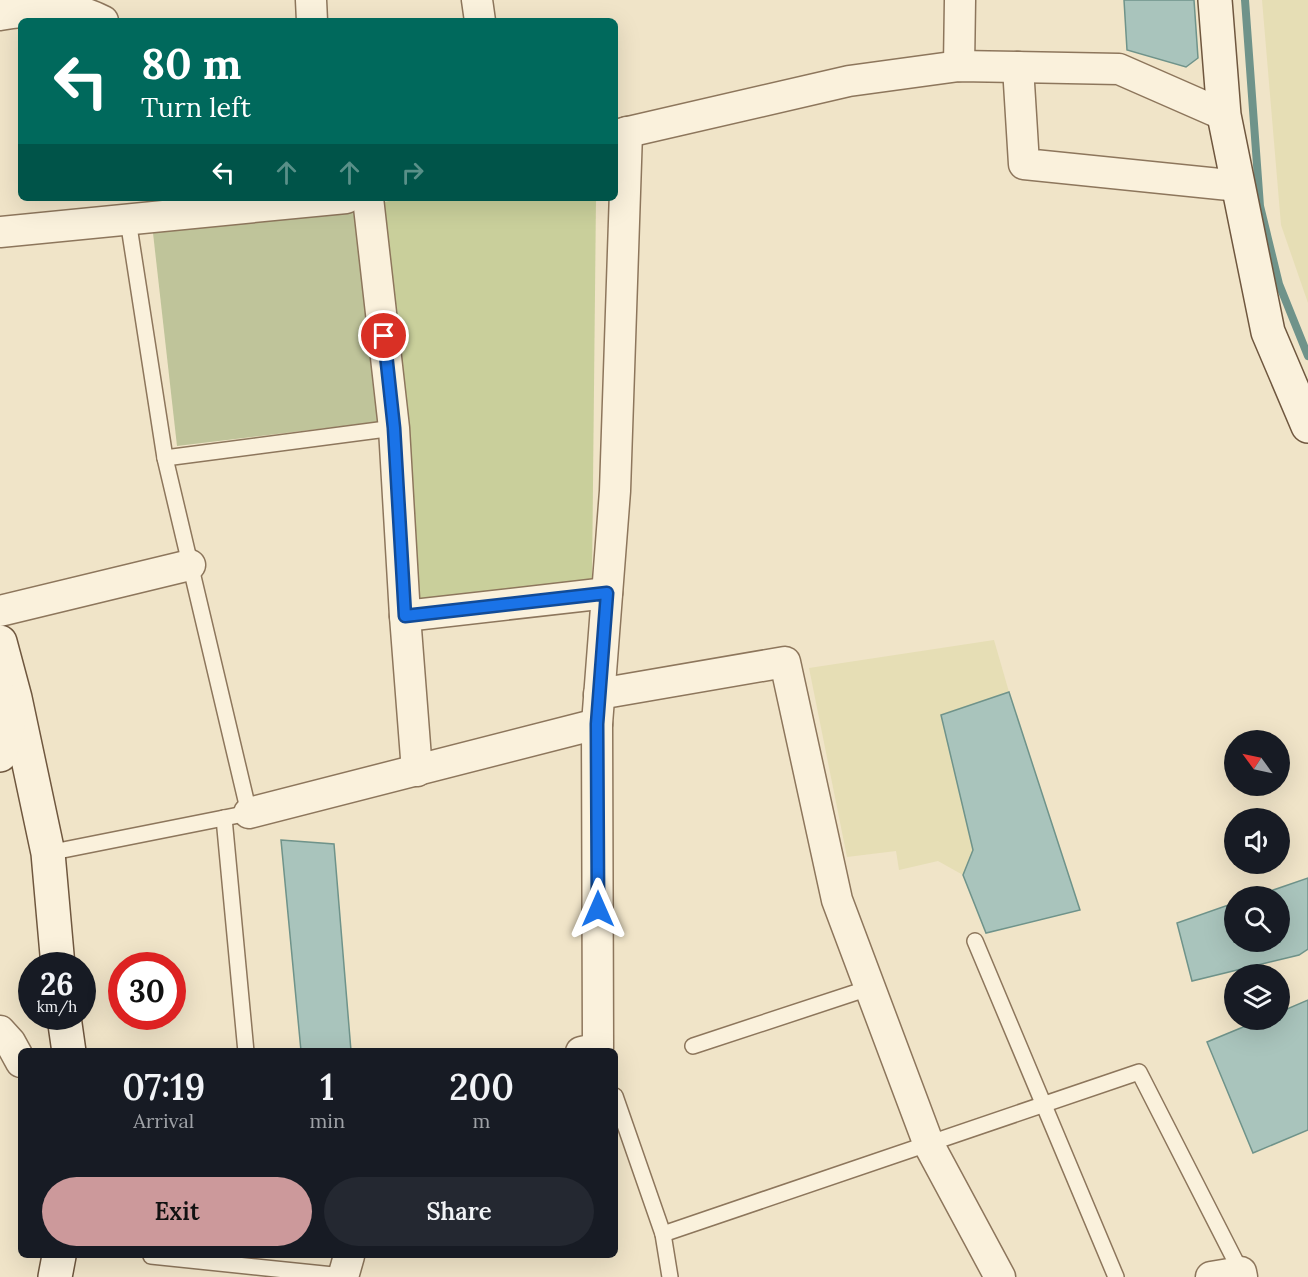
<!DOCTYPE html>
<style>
body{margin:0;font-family:Lora,serif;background:#242831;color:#f1f3f6;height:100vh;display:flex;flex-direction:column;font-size:22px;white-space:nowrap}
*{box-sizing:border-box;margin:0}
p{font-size:20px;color:#9ea1a6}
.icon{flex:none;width:33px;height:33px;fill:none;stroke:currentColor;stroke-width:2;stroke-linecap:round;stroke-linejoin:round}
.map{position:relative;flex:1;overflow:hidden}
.side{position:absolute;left:18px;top:1048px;width:600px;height:210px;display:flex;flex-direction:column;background:#171b24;border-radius:9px;box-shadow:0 6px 24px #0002}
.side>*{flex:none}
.hud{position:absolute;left:18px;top:18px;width:600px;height:183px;border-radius:9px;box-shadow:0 6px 24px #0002;background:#00695c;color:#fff;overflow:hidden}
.needle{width:39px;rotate:303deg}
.buttons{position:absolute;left:1224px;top:730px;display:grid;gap:12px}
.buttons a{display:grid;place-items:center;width:66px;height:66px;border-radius:50%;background:#171b24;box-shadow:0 6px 24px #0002;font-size:30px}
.speed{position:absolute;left:18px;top:952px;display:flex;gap:12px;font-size:30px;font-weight:700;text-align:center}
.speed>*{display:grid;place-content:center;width:78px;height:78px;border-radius:50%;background:#171b24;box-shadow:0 6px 24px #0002;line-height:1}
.speed small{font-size:15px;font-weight:400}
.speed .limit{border:9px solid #d22;background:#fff;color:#111}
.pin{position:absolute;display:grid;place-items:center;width:51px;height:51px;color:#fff;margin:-26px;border:3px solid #fff;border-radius:50%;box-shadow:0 2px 6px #0007}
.me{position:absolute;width:66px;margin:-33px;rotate:0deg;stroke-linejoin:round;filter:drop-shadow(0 0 4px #0008)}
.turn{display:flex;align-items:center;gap:21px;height:126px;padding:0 24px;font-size:27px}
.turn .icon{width:78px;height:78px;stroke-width:2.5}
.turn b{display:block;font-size:42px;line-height:51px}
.lanes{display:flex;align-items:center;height:57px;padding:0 24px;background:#0003;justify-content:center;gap:30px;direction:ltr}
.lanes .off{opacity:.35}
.eta{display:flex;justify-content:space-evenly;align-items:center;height:102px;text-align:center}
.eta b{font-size:36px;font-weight:600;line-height:42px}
.button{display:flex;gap:12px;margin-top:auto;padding:12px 24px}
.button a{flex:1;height:69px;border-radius:36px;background:#cc999b;color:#111;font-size:24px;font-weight:600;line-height:69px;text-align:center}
.button a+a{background:#242831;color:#f1f3f6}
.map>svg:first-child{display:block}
.farmland{fill:#e6deb5}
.green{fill:#c9cf9b}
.cemetery{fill:#bfc49a}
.water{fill:#a9c4bc;stroke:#6f938a;stroke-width:1.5}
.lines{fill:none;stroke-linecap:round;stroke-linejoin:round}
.stream{stroke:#6f938a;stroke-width:8}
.service-casing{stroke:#8d765c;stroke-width:18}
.minor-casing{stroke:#8d765c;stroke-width:33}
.secondary-casing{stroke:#6f573f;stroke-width:36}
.service{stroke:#faf1dc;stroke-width:15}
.minor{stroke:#faf1dc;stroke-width:30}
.secondary{stroke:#faf1dc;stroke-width:33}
.route-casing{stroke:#114b97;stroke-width:15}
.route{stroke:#1a73e8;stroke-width:10}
</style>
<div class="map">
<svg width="1308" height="1277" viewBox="0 0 1308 1277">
<rect width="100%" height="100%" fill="#f0e4c8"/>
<!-- farmland -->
<g class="farmland">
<polygon points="1262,0 1308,0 1308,303 1281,225"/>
<polygon points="994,640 1009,692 941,715 973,850 963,875 938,861 899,870 896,851 847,857 809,668"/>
</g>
<!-- green -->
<polygon class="green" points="404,198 596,198 592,580 419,609 379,203"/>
<!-- cemetery -->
<polygon class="cemetery" points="361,208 385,421 177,446 153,233"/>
<!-- water -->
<g class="water">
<polygon points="1124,0 1194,0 1198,58 1186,67 1127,50"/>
<polygon points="1009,692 1080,910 986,933 963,875 973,850 941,715"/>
<polygon points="281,840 334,844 351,1051 301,1051"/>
<polygon points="1308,878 1308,949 1299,955 1192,981 1177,923 1234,903 1234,942 1280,942 1280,897 1253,897"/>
<polygon points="1308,1000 1308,1130 1253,1153 1207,1042 1260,1020 1280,1020 1280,1012"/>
</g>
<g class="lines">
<!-- stream -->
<polyline class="stream" points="1245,0 1260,206 1279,284 1308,356"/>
<defs>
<g id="service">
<polyline points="165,458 394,428"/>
<polyline points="224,818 246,1052"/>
<polyline points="48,853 249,813 165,458 128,220"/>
<polyline points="975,941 1116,1277"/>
<polyline points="693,1046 869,988"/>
<polyline points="615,1096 663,1234 670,1277"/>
<polyline points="663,1234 1139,1072 1241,1272"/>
<polyline points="151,1256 343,1276"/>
</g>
<g id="minor">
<polyline points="311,0 312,21"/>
<polyline points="477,0 480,21"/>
<path d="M0 15C39 9 66 2 103 21"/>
<polyline points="959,66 960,0"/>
<polyline points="1018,67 1024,164 1239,186"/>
<polyline points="615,135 849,81 959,66 1119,69 1224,115"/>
<polyline points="368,198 394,428 405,616 417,771"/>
<polyline points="0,232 346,198"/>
<polyline points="0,611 190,565"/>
<polyline points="405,616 607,593"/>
<polyline points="599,694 785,662 837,900 929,1145 1000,1277"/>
<polyline points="249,813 597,724"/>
<polyline points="0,1031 10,1042 21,1062"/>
<polyline points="581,1052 598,1048 597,724 615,491 627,132"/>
<polyline points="343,1277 349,1256"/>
<polyline points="1211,1277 1241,1272 1242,1277"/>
</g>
<g id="secondary">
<polyline points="1215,0 1224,115 1268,332 1308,426"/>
<polyline points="0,642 15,698 48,853 58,966"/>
<polyline points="0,755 14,702"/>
<polyline points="64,1017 69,1052"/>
<polyline points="55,1277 59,1256"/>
</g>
</defs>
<!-- service casing -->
<use href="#service" class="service-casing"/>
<!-- minor casing -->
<use href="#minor" class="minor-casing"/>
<!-- secondary casing -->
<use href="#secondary" class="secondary-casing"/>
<!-- service -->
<use href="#service" class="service"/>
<!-- minor -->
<use href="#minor" class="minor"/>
<!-- secondary -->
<use href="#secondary" class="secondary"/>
</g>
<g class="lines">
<defs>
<polyline id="route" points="384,336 394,428 405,616 607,593 597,724 598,909"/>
</defs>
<!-- route casing -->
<use href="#route" class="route-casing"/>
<!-- route -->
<use href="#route" class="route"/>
</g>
</svg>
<div class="buttons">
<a><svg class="needle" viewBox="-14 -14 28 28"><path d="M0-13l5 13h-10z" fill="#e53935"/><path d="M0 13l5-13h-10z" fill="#9ea1a6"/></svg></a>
<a><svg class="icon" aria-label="sound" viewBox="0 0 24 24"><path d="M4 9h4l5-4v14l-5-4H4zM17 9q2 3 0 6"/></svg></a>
<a><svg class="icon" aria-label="search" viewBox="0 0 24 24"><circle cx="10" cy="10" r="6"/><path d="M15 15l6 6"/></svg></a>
<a><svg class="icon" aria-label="layers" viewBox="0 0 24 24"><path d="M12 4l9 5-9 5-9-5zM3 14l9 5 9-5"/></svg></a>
</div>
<div class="speed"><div>26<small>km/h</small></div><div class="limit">30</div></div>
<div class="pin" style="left:384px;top:336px;background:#d93025"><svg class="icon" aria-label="arrive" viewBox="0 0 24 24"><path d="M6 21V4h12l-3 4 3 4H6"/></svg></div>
<svg class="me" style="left:598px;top:909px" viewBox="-20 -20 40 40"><path d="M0-17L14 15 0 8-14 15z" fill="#1a73e8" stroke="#fff" stroke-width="4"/></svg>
<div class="hud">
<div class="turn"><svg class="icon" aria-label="left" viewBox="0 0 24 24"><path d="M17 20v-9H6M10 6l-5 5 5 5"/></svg><div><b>80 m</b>Turn left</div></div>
<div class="lanes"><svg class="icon" aria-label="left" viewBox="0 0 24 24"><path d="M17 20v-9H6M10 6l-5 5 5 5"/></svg><svg class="icon off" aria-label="ahead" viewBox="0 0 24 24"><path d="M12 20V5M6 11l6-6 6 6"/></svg><svg class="icon off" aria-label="ahead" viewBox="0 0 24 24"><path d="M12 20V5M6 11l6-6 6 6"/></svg><svg class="icon off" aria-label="right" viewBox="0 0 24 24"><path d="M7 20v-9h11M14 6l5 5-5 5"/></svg></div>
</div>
<section class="side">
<div class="eta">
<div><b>07:19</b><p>Arrival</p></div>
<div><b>1</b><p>min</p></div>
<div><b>200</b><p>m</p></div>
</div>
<div class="button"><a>Exit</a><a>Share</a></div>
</section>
</div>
